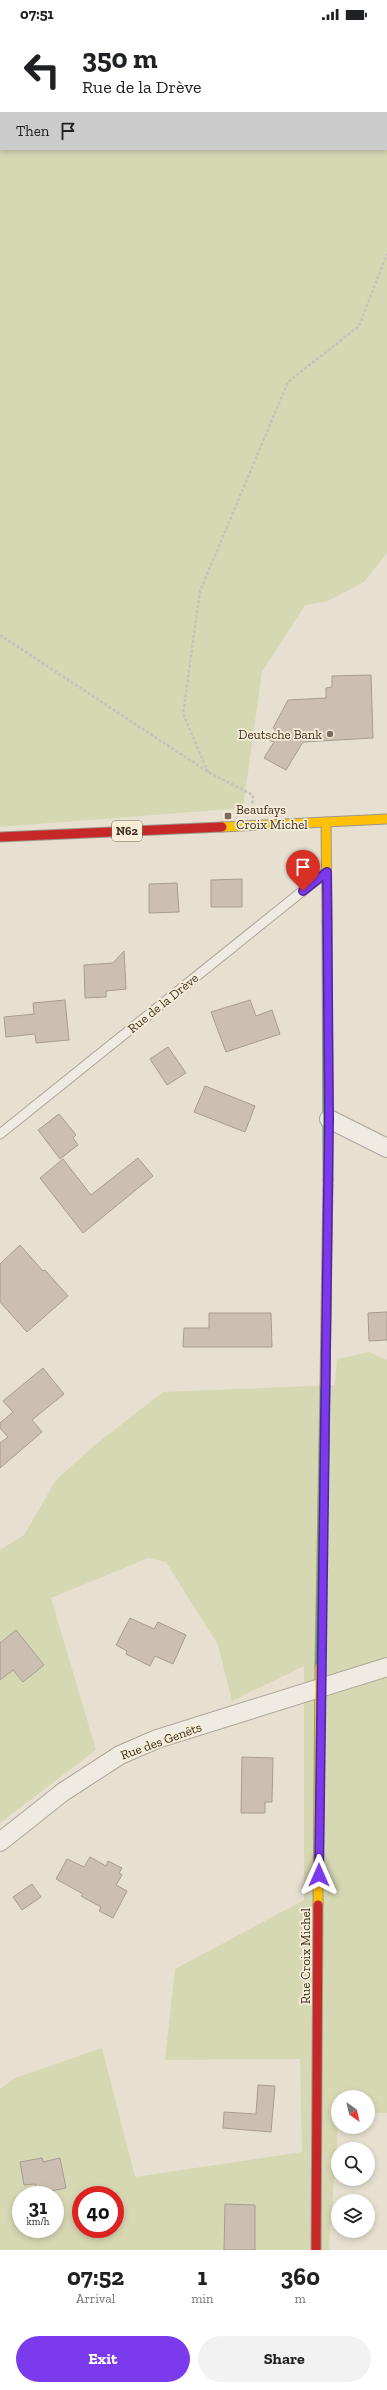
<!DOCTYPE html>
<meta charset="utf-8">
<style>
body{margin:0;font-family:"Zilla Slab",serif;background:#f2f2f2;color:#202124;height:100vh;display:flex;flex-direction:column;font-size:15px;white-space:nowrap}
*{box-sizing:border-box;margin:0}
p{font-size:13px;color:#757577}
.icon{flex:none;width:22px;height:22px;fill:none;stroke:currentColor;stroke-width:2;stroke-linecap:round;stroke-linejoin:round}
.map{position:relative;height:2222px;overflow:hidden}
.panel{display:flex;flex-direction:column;background:#fff;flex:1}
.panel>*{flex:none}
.top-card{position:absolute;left:0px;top:0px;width:387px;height:122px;box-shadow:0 2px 6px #0003;background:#fff;color:#202124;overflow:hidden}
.needle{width:26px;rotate:146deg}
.fabs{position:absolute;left:331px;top:2062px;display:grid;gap:8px}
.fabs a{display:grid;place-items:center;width:44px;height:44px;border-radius:50%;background:#fff;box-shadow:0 2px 6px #0003;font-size:20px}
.speed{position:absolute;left:12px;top:2158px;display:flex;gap:8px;font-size:20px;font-weight:700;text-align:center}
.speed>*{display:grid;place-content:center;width:52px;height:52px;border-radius:50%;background:#fff;box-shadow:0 2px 6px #0003;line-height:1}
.speed small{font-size:10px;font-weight:400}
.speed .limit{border:6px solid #d22;background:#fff;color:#111}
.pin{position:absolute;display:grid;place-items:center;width:34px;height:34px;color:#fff;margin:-41px -17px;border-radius:50% 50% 50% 0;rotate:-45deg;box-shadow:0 0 4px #0007}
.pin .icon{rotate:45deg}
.me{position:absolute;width:44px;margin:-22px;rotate:0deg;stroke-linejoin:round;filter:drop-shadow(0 0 3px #0008)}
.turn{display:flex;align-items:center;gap:14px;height:84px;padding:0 16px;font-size:18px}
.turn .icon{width:52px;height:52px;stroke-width:2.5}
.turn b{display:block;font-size:28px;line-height:34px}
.then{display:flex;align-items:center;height:38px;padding:0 16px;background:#0003;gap:8px;font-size:15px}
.eta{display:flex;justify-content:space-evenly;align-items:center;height:68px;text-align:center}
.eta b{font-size:24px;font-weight:800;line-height:28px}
.button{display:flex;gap:8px;margin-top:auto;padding:8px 16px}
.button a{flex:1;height:46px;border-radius:24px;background:#7c3aed;color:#fff;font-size:16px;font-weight:800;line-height:46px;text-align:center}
.button a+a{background:#f2f2f2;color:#202124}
.status{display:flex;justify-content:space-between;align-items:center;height:28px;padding:0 20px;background:#fff;direction:ltr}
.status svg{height:11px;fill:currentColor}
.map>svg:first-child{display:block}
.green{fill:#d6d7b3;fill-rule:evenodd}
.building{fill:#cbbfb2;stroke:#a89c90}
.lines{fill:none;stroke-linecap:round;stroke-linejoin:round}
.lane-casing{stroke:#ada599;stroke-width:11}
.street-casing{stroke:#ada599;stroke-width:20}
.fast-casing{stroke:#9c958a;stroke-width:11}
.slow-casing{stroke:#9c958a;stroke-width:11}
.jam-casing{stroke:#9c958a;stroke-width:11}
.path{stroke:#c8c2b9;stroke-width:2.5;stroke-dasharray:3 2;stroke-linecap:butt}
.lane{stroke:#efebe3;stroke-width:9}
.street{stroke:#efebe3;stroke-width:18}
.fast{stroke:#4caf50;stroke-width:9}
.slow{stroke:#ffc107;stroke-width:9}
.jam{stroke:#c62828;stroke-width:9}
.route-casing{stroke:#51269a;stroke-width:10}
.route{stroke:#7c3aed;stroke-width:7}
.poi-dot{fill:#786c5e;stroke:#f7eed8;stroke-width:1.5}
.labels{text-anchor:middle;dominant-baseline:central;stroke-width:3.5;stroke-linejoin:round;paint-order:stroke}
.shield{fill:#f7eed8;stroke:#756857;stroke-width:1}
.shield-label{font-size:12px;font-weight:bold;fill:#3d2e20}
.poi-label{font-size:13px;fill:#3d2e20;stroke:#f7eed8;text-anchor:end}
.street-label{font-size:13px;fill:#3d2e20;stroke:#f7eed8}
</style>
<div class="status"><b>07:51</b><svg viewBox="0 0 49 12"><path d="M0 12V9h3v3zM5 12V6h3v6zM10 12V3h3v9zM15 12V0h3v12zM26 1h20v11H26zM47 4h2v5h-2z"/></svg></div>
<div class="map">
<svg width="387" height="2222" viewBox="0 0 387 2222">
<rect width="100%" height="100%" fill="#e7e0d1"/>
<!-- green -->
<g class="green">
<path d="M0 0H387V525L364 554 328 573 305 577 262 644 243 780 0 799ZM1 1H386V121H1Z"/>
<path d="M369 1324 387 1332V2085H368V2069H338V2099L329 2222H0V2061L15 2050 102 2020 135 2149 302 2124 300 2031 165 2032 175 1941 304 1872V1638L232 1673 218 1617 166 1534 148 1530 51 1570 96 1722 0 1795V1522L24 1507 56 1452 95 1417 163 1364 335 1357 337 1331ZM21 2167H55V2201H21ZM81 2167H115V2201H81Z"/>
</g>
<!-- building -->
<g class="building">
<polygon points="371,647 373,710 303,714 286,742 264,730 274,714 269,712 276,701 273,700 288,672 326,670 326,660 332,659 332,648"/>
<polygon points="242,851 242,879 211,879 211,852"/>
<polygon points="177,855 179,884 149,885 149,856"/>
<polygon points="124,923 126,961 106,963 106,969 85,970 84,937 113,935"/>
<polygon points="65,972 69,1012 36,1015 35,1006 6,1009 4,989 34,986 33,975"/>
<polygon points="250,972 256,988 272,982 280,1006 226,1024 211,984"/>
<polygon points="168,1019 186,1045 167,1057 150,1031"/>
<polygon points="205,1058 255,1078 245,1104 194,1084"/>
<polygon points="59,1086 76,1107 73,1110 78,1117 60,1131 38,1102"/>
<polygon points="138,1130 153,1148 83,1205 40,1150 63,1131 91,1167"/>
<polygon points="20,1217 43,1243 45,1242 68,1268 27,1304 0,1274 0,1236"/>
<polygon points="387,1284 387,1312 369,1313 368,1285"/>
<polygon points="209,1285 271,1285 272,1319 183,1319 184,1300 209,1300"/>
<polygon points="43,1340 64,1366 32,1392 42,1404 0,1440 0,1415 8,1409 0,1400 0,1395 13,1384 3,1373"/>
<polygon points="130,1590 154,1601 158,1594 186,1607 173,1636 155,1628 150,1638 126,1626 127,1623 116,1617"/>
<polygon points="16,1602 44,1637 23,1654 13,1642 0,1652 0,1615"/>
<polygon points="242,1729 273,1730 272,1774 265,1774 265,1785 241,1785"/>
<polygon points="90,1829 106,1838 108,1833 122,1840 119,1845 122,1847 116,1857 127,1863 113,1890 99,1883 101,1879 81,1868 83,1866 56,1851 67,1831 84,1839"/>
<polygon points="32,1856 41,1869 22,1882 13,1869"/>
<polygon points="258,2057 275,2058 271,2104 223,2100 224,2084 256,2086"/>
<polygon points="42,2130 43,2134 60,2130 66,2160 37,2166 35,2156 24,2157 20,2134"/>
<polygon points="225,2176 255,2177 255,2222 224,2222"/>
</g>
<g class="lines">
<defs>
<polyline id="lane" points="0,1106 325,845"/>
<g id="street">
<polyline points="329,1091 387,1120"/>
<polyline points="0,1814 63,1764 120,1727 157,1711 387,1639"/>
</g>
<g id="fast">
<polyline points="327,893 328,1152"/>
<polyline points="320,1639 325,1359"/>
</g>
<g id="slow">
<polyline points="326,794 327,893"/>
<polyline points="222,799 387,791"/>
<polyline points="325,1359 328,1152"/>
<polyline points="318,1877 320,1639"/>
</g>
<g id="jam">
<polyline points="0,809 222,799"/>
<polyline points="316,2222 318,1877"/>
</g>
</defs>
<!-- lane casing -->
<use href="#lane" class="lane-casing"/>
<!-- street casing -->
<use href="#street" class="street-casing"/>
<!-- fast casing -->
<use href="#fast" class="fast-casing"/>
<!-- slow casing -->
<use href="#slow" class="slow-casing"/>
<!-- jam casing -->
<use href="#jam" class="jam-casing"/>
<!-- path -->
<g class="path">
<polyline points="0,20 1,20"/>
<polyline points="386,32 387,30"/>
<polyline points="386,117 387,118"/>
<polyline points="0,607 208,744 253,767 252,777"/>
<polyline points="208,744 183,686 200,563 288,354 359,298 387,226"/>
</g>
<!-- lane -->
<use href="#lane" class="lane"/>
<!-- street -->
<use href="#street" class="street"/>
<!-- fast -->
<use href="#fast" class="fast"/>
<!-- slow -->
<use href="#slow" class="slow"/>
<!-- jam -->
<use href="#jam" class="jam"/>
</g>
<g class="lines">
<defs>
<polyline id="route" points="303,863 327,844 329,1091 319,1847"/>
</defs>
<!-- route casing -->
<use href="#route" class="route-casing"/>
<!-- route -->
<use href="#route" class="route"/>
</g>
<!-- markers -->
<g class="poi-dot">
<circle cx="330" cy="706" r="4"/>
<rect x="224" y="784" width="8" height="8" rx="2"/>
</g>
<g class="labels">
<!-- shield labels -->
<rect class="shield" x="112" y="793" width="30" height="20" rx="3"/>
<g class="shield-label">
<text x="127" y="803">N62</text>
</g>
<!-- poi labels -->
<g class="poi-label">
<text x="322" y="706">Deutsche Bank</text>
<text x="236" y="781" text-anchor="start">Beaufays<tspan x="236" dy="15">Croix Michel</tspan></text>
</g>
<!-- street labels -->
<g class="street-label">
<text transform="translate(163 975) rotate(-39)">Rue de la Drève</text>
<text transform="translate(161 1713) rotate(-20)">Rue des Genêts</text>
<text transform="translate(305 1928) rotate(-90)">Rue Croix Michel</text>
</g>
</g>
</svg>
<div class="fabs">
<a><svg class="needle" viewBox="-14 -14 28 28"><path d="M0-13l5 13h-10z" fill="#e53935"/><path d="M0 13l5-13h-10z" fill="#757577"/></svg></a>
<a><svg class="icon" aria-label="search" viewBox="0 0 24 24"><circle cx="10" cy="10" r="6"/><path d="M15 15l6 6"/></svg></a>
<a><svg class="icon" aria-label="layers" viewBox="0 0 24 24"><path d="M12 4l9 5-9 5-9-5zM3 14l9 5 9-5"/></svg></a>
</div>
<div class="speed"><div>31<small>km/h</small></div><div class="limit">40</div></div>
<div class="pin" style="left:303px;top:863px;background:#d93025"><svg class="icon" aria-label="arrive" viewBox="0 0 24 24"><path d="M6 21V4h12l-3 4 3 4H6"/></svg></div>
<svg class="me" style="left:319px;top:1847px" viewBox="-20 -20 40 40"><path d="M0-17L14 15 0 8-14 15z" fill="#7c3aed" stroke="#fff" stroke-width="4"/></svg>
<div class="top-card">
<div class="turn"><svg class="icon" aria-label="left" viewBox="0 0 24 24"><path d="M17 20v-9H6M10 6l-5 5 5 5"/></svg><div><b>350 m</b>Rue de la Drève</div></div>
<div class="then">Then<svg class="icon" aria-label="arrive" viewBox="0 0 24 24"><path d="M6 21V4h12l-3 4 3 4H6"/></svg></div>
</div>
</div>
<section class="panel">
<div class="eta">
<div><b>07:52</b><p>Arrival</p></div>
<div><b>1</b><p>min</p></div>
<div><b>360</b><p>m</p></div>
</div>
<div class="button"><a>Exit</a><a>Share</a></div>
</section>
